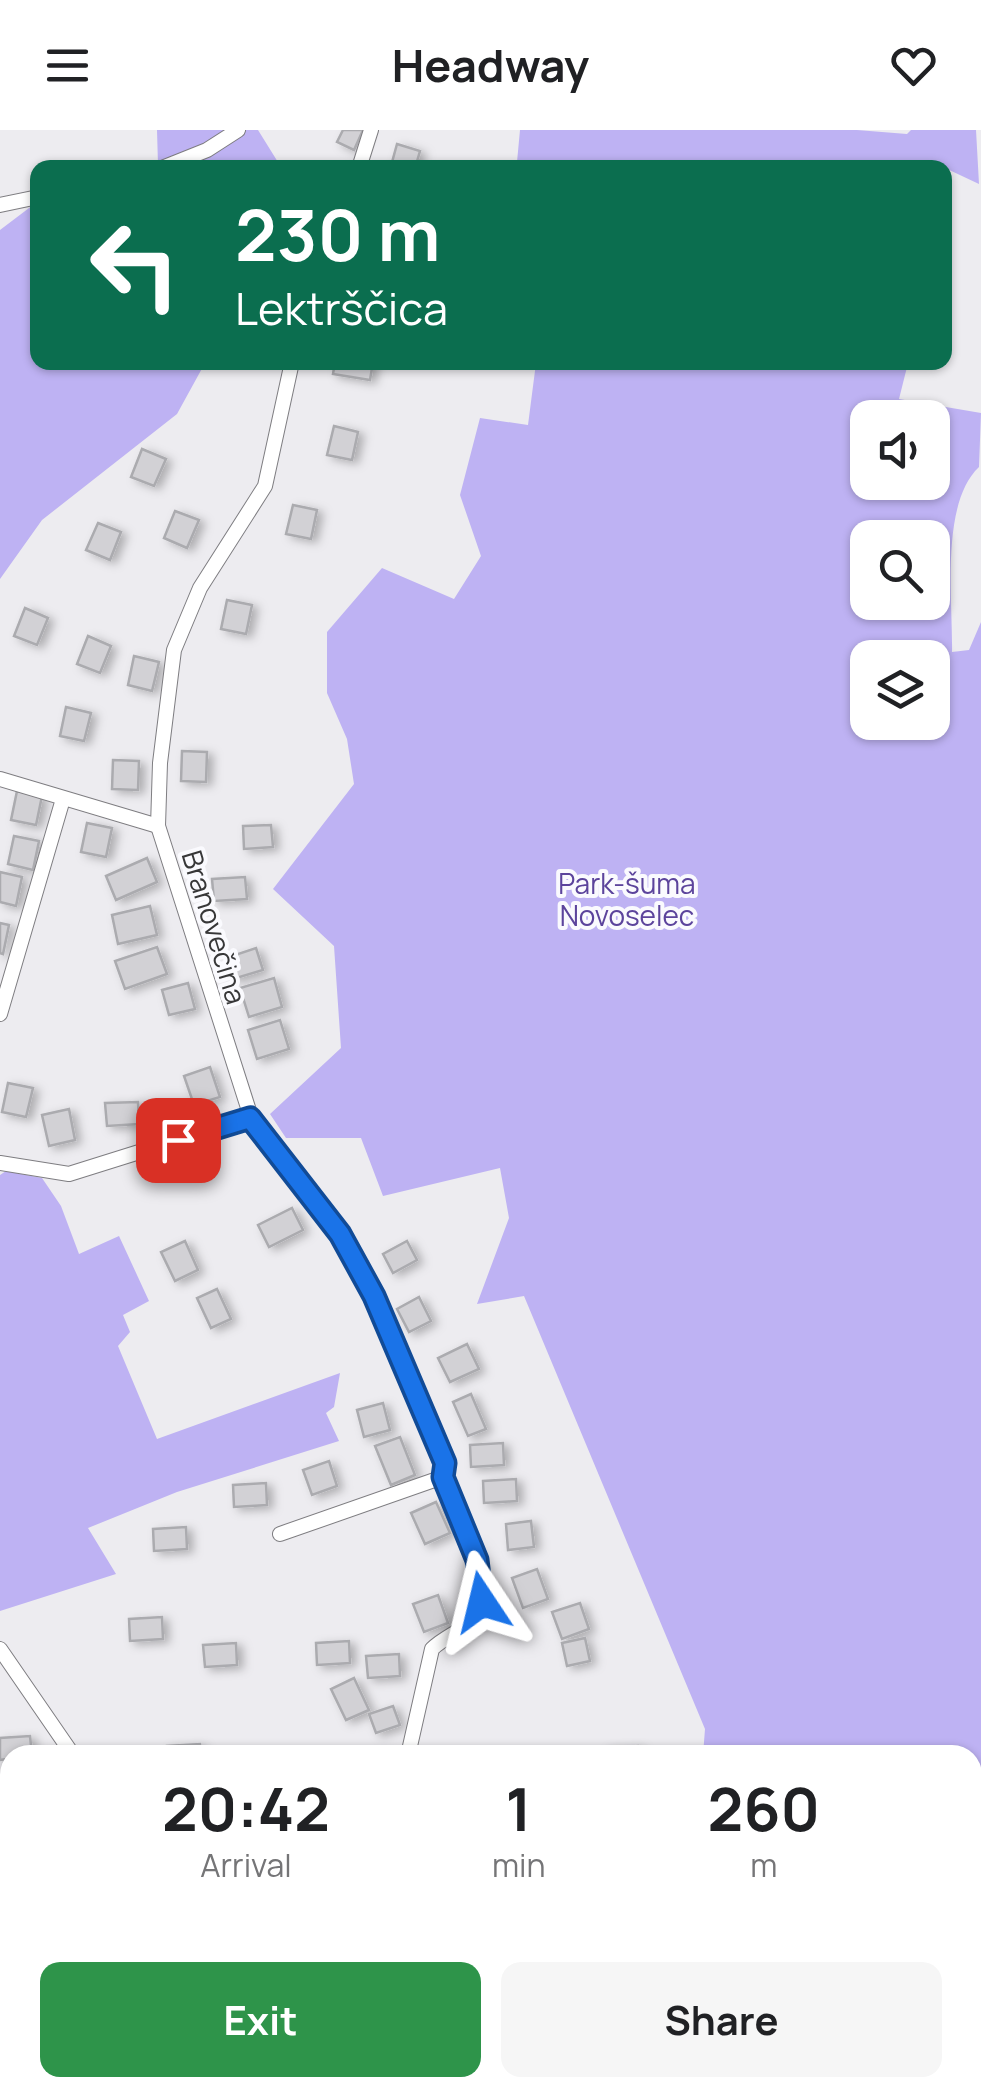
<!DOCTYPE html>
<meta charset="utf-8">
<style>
body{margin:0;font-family:Manrope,sans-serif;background:#f6f6f6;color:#202124;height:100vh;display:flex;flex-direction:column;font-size:38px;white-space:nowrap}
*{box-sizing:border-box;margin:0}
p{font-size:32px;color:#757577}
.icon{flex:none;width:55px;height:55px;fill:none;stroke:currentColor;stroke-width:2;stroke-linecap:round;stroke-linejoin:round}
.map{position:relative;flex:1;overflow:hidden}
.details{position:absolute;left:0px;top:1615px;width:982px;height:352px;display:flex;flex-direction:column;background:#fff;border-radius:30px 30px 0 0;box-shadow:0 2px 8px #0004}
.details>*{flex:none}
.hud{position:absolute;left:30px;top:30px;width:922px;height:210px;border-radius:20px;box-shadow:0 2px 8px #0004;background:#0b6e4f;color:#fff;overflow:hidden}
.buttons{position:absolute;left:850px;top:270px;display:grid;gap:20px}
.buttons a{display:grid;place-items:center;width:100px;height:100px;border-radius:20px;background:#fff;box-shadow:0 2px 8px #0004;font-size:50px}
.pin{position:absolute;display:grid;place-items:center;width:85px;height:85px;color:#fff;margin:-42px;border-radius:20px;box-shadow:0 5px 15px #0006}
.me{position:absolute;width:110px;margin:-55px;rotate:350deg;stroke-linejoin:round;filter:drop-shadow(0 0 8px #0008)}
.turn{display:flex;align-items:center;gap:35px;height:210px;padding:0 40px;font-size:45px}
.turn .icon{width:130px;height:130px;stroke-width:2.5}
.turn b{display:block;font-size:70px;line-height:85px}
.eta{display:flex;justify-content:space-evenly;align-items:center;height:170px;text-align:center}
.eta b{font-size:60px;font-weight:700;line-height:70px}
.action{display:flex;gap:20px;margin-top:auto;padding:20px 40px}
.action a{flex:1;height:115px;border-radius:20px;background:#2e944a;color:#fff;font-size:40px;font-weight:700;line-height:115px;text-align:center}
.action a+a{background:#f6f6f6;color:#202124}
header{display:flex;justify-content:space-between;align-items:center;height:130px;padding:0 40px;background:#fff;font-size:45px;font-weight:700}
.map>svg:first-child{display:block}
.green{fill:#beb2f3;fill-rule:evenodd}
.building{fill:#d2d1d5;stroke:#ababaf;stroke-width:2.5;filter:url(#shadow)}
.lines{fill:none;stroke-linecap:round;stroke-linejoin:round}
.minor-casing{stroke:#7e7d81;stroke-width:16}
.minor{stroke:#fff;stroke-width:14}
.route-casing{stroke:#114b97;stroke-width:25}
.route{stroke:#1a73e8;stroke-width:18}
.labels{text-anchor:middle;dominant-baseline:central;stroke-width:8;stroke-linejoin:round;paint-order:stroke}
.park-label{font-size:28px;fill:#5c449c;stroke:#fafafe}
.street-label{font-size:28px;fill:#373738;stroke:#fafafe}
</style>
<header><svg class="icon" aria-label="menu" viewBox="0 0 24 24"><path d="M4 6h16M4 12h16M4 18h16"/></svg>Headway<svg class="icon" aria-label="heart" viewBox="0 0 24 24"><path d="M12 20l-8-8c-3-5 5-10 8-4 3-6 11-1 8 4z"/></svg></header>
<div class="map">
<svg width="981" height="1967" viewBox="0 0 981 1967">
<defs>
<filter id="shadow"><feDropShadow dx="5.5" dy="3" stdDeviation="5" flood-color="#0004"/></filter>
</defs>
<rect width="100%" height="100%" fill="#edecf0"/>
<!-- green -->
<g class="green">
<polygon points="157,0 258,0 281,37 151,38 158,35"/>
<polygon points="520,0 857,0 907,4 911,0 976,0 979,54 945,38 535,37 517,32"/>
<polygon points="37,72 38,232 205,233 177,284 42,390 0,449 0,100"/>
<path d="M536 233H908L899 269 981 283 979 337C940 374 953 470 952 522L969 520 981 492V1967H670L652 1958H972V1625H703L705 1599 524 1166 477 1174 509 1088 500 1038 383 1066 361 1008H286L270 984 341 918 334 816 273 759 354 654 347 609 327 563V502L382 438 454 469 481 426 460 365 480 288 528 295ZM868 288H932V352H868ZM868 408H932V472H868ZM868 528H932V592H868Z"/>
<polygon points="6,1041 42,1048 61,1076 79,1124 119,1106 149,1171 123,1185 130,1202 118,1216 157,1309 340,1243 334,1277 326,1283 339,1311 177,1362 88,1398 116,1444 0,1481 0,1045"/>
</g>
<!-- building -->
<g class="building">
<polygon points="343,0 363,0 354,20 337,12"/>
<polygon points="397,14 420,21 415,38 391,36"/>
<polygon points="335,232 373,232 370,250 333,244"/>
<polygon points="334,296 358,302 352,330 327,325"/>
<polygon points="142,319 166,329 154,356 131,347"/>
<polygon points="293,375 317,380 311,409 286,404"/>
<polygon points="175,381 199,390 187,418 164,408"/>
<polygon points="98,393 121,402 110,430 86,420"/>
<polygon points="227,470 252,475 246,504 221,499"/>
<polygon points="25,478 48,488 37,515 14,506"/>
<polygon points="88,506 111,516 100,543 77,534"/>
<polygon points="134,526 159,532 152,561 128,555"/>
<polygon points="66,577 91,583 84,611 60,606"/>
<polygon points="182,621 207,622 206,652 181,651"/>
<polygon points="113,630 139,631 138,660 112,659"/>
<polygon points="17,661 42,666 36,695 11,690"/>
<polygon points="87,693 112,698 106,727 81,722"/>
<polygon points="271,695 273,717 244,719 243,696"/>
<polygon points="14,706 39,711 33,740 8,734"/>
<polygon points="147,728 157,752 116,770 106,746"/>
<polygon points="0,742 22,747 16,776 0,772"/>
<polygon points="245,747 247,769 214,771 212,749"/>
<polygon points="150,776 157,805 118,814 112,785"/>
<polygon points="0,793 9,795 3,824 0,823"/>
<polygon points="157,817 167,844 125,859 115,831"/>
<polygon points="256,818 263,840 233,849 226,828"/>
<polygon points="274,848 282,877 249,887 240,858"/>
<polygon points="188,853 195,879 169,885 162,860"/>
<polygon points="280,890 289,919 257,929 248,900"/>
<polygon points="210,937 220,967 194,975 184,946"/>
<polygon points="8,953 33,958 26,987 2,982"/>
<polygon points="138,972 139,994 107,996 105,973"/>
<polygon points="69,979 75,1010 49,1016 42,985"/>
<polygon points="292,1078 303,1100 269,1117 258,1095"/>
<polygon points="185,1111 198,1140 175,1151 161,1122"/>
<polygon points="407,1111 417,1130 393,1143 383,1124"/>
<polygon points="217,1159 231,1189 211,1198 197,1168"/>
<polygon points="419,1167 431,1191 409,1202 397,1179"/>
<polygon points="467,1214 479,1239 450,1252 438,1228"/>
<polygon points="471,1264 486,1299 468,1306 453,1272"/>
<polygon points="383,1273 390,1300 364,1307 357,1280"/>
<polygon points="400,1307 415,1345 391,1355 375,1316"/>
<polygon points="503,1313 504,1335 471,1337 470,1315"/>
<polygon points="329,1331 337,1356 312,1365 303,1340"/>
<polygon points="516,1349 517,1371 484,1373 483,1351"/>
<polygon points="266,1353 267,1375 234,1377 233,1355"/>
<polygon points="436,1372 450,1403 425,1414 411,1383"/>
<polygon points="531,1391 534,1417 508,1420 506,1394"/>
<polygon points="186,1397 187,1419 154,1421 153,1399"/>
<polygon points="537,1439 548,1469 523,1478 512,1448"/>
<polygon points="438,1465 448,1493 424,1502 413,1474"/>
<polygon points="580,1473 589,1499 562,1509 552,1482"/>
<polygon points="162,1487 163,1509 130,1511 129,1489"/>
<polygon points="585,1508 590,1531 567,1536 562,1513"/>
<polygon points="349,1511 350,1533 317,1535 316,1513"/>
<polygon points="236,1513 237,1535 205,1537 203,1515"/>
<polygon points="399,1524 400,1546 368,1548 366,1526"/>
<polygon points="354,1548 369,1580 346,1590 331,1559"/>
<polygon points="393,1576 400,1595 376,1603 369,1584"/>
<polygon points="30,1606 32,1625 0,1630 0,1608"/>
<polygon points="200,1614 201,1625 168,1625 167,1616"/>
<polygon points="638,1616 638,1625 605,1625 605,1618"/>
<polygon points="6,1680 10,1709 0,1711 0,1682"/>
<polygon points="10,1714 10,1743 0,1746 0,1716"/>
<polygon points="4,1776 10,1804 0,1807 0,1777"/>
<polygon points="10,1886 10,1916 0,1919 0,1889"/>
<rect x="226" y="1958" width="33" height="9"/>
<polygon points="606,1958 624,1958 638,1967 599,1967"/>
</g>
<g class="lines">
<defs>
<g id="minor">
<polyline points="162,38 207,20 238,0"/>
<polyline points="359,38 371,0"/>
<polyline points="0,75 38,67"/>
<path d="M292 232 265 356 200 458 174 520 160 633 158 696 251 987 340 1103 374 1166 445 1333 443 1347C456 1377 499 1457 476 1487 465 1500 445 1506 432 1519L408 1625"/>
<polyline points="0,649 158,696"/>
<polyline points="0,884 63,669"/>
<polyline points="0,1033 69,1044 251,987"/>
<polyline points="280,1404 443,1347"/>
<polyline points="0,1519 73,1625"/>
<polyline points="0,1666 10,1666"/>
<polyline points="0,1768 10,1765"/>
<polyline points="0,1937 10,1934"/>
<polyline points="501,1967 502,1958"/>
</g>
</defs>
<!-- minor casing -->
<use href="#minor" class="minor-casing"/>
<!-- minor -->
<use href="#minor" class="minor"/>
</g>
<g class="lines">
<defs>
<polyline id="route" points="178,1010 250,988 340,1104 374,1166 445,1333 443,1347 477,1430 482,1472"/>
</defs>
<!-- route casing -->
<use href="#route" class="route-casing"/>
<!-- route -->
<use href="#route" class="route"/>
</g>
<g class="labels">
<!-- park labels -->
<g class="park-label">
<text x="627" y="753">Park-šuma<tspan x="627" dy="32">Novoselec</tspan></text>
</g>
<!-- street labels -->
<g class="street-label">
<text transform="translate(215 797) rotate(73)">Branovečina</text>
</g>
</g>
</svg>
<div class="buttons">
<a><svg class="icon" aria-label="sound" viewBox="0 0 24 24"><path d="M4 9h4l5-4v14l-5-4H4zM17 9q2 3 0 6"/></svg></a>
<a><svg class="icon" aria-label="search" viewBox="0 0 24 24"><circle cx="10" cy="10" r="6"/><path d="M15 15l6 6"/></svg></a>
<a><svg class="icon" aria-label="layers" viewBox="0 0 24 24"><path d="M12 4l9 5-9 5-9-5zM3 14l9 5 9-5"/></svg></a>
</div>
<div class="pin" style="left:178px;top:1010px;background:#d93025"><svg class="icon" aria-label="arrive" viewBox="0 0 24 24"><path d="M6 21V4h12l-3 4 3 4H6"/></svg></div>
<svg class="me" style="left:482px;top:1472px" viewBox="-20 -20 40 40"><path d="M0-17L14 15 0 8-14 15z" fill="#1a73e8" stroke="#fff" stroke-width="4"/></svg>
<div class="hud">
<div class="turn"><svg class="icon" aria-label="left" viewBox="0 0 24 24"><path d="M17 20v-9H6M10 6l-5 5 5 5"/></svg><div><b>230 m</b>Lektrščica</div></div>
</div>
<section class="details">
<div class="eta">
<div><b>20:42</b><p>Arrival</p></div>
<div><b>1</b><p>min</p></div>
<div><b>260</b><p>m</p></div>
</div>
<div class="action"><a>Exit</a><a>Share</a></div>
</section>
</div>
